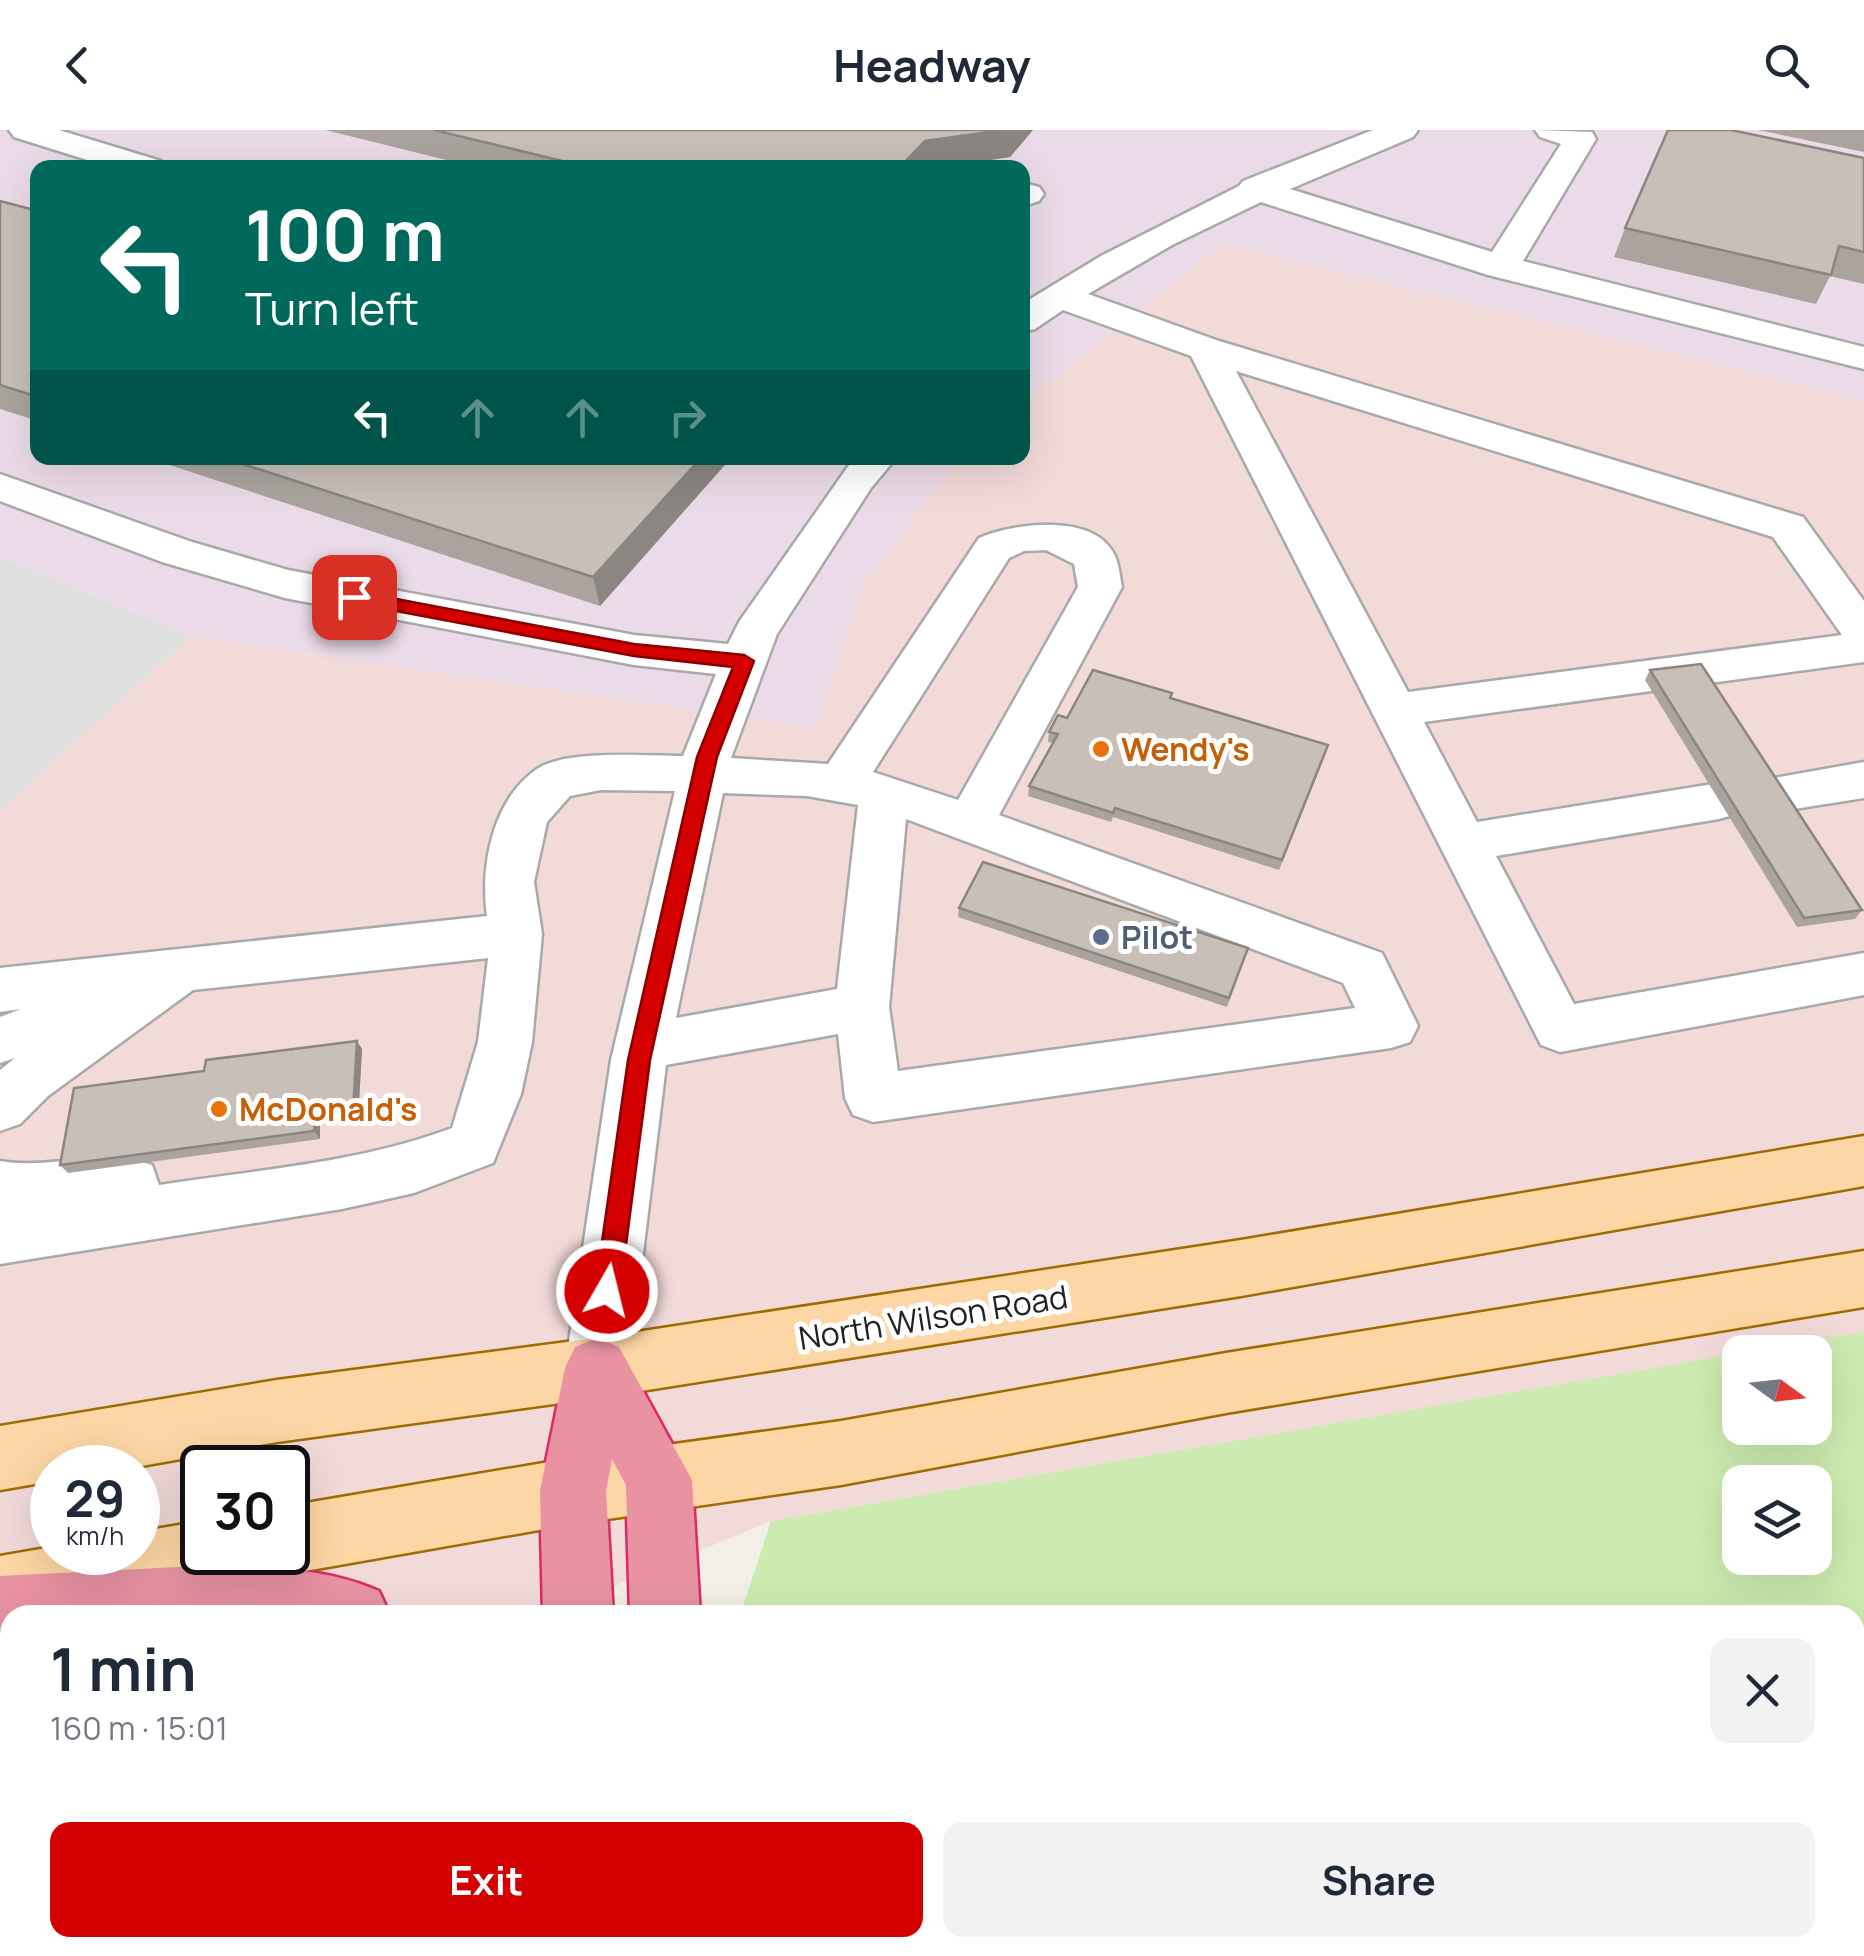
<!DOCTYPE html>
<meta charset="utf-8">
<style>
body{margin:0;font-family:Manrope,sans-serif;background:#f2f2f3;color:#1f2937;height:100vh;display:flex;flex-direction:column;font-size:38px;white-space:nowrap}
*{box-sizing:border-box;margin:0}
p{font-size:32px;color:#747a83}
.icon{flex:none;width:55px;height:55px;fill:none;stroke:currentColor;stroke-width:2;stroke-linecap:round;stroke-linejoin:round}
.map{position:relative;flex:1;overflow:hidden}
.drawer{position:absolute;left:0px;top:1475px;width:1865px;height:352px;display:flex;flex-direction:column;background:#fff;border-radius:30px 30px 0 0;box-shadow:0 10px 40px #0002}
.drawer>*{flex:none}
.guide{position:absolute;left:30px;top:30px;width:1000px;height:305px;border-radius:20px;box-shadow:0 10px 40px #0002;background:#00695c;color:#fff;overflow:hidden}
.needle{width:65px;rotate:105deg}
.fabs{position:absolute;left:1722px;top:1205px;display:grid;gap:20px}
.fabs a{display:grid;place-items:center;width:110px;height:110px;border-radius:20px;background:#fff;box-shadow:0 10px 40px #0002;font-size:50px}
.speed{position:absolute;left:30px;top:1315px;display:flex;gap:20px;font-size:50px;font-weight:700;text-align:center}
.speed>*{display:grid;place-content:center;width:130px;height:130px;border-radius:50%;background:#fff;box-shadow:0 10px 40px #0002;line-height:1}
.speed small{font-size:25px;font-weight:400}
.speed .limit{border:5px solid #111;border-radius:15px;background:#fff;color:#111}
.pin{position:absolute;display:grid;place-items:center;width:85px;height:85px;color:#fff;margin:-42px;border-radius:20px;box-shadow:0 5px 15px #0006}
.me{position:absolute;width:110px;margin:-55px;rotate:8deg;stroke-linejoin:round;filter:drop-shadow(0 0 8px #0008)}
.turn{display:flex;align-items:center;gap:35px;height:210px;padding:0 50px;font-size:45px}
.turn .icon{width:130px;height:130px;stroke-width:2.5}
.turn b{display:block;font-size:70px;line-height:85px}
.lanes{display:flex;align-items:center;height:95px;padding:0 50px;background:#0003;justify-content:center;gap:50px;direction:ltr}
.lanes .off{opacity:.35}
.round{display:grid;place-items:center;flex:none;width:105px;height:105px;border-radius:20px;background:#f2f2f3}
.headline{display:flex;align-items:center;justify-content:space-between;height:170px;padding:0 50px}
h1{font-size:60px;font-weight:700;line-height:75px}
.cta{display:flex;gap:20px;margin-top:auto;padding:20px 50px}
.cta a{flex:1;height:115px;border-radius:20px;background:#d40000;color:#fff;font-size:40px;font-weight:700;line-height:115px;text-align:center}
.cta a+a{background:#f2f2f3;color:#1f2937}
header{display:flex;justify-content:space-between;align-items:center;height:130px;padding:0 50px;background:#fff;font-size:45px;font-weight:700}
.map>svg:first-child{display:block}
.residential{fill:#e0dfdf}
.commercial{fill:#f2dad9;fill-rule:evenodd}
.industrial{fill:#ebdbe8}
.grass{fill:#cdebb0;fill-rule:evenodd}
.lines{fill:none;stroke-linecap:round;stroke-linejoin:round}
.minor-tunnel{stroke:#c8c6c1;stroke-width:70;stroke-dasharray:70 35;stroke-linecap:butt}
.minor-casing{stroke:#a9a9a9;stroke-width:5}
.major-casing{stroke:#a06b00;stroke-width:5}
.highway-casing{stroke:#dc2a67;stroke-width:5}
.minor{fill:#fff;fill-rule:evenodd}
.major{fill:#fcd6a4;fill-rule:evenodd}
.highway{fill:#e892a2;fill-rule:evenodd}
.wall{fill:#aba49e}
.shaded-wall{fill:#8b8681}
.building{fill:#c7bfb8;stroke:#8b8681;stroke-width:2.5}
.route{fill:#d40000;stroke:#8a0000;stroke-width:2.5}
.food-dot{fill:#e8710a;stroke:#fff;stroke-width:4}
.service-dot{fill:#5c6f8a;stroke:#fff;stroke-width:4}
.labels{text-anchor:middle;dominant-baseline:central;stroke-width:10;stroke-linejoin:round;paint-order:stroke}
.food-label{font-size:32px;font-weight:bold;fill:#c56008;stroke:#fff;text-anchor:start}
.service-label{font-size:32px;font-weight:bold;fill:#4e5e75;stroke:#fff;text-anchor:start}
.street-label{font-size:32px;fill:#222;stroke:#fff}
</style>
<header><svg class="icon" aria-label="back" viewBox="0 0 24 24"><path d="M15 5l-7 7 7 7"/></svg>Headway<svg class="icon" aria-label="search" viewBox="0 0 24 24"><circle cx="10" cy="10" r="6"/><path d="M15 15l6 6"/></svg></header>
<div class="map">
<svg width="1864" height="1826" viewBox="0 0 1864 1826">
<rect width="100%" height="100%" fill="#f2efe9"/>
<!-- residential -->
<polygon class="residential" points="0,427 191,506 0,681"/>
<!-- commercial -->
<path class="commercial" d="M1224 113 1864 271V1202L771 1391 545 1485H10V1818H388V1826H0V681L191 506 816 598 864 454 958 328H1022L1023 273ZM52 1338H138V1422H52ZM202 1338H288V1422H202Z"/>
<!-- industrial -->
<polygon class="industrial" points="0,0 1864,0 1864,271 1224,113 1023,273 1022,38 38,38 38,328 958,328 864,454 816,598 191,506 0,427"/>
<!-- grass -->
<g class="grass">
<path d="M1864 1202V1826H764L763 1818H1855V1485H740L771 1391 1740 1223V1298H1815V1222H1744ZM1740 1352H1815V1428H1740Z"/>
<polygon points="388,1818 538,1818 537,1826 388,1826"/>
</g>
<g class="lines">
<!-- minor-tunnel -->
<polyline class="minor-tunnel" points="128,1826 129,1818"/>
<defs>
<g id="minor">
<polygon points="9,0 59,0 161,31 165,38 113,38 14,7"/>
<path d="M1373 0H1418L1413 7 1290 59 1492 122 1561 14 1540 7 1535 0 1592 2 1596 9 1523 131 1864 217V239L1488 145 1261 72 1172 115 1088 164 1219 211 1803 387 1864 471V532L1424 592 1477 692 1719 653 1736 658 1744 671 1736 684 1719 689 1496 726 1574 874 1864 823V865L1560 922 1541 915 1191 226 1063 180 1035 199 1022 202V174L1101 126 1239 56 1243 51ZM1236 241 1773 407 1842 505 1408 562Z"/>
<polygon points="1027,54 1039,57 1044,64 1039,71 1022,77 1022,55"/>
<path d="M854 328H896L871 358 777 504 731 628 828 634 979 408C1014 393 1095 382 1115 426 1119 435 1120 447 1122 457L999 685 1382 823 1418 896 1410 912 1391 918 873 992 853 985 845 968 838 904 666 935 629 1238 619 1259 597 1268 575 1259 565 1238 611 930 675 661 601 660 570 666 547 692 534 752 542 804 532 912 521 964 493 1033 414 1063 342 1079 0 1134V1031C50 1040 104 1017 152 1035L159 1055C256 1040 359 1033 452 998L478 912 488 828 193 860 48 966 20 994 0 1001V940L15 928 0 933V887L21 879 0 882V838L487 786C480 737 492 670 537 639 567 619 647 626 683 626L716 544 634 535 285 468 162 432 0 371V344L192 412 288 440 634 505 728 514 739 492ZM1046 420 1074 434 1078 457 958 670 873 642 1009 428 1024 421ZM723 663 807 666 858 675 837 859 676 888ZM906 689 1343 853 1355 878 898 941 889 877Z"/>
<polygon points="1864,632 1864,668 1774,682 1757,677 1750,664 1757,651"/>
<polygon points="10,1642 10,1716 0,1718 0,1644"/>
</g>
<g id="major">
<polygon points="1864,1006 1864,1056 1241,1166 597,1268 277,1312 130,1338 52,1338 52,1351 0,1360 0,1296 277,1250 597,1208 1241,1110"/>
<polygon points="1864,1121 1864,1177 1226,1283 841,1355 573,1394 288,1444 264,1434 260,1422 288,1422 288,1376 573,1328 841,1291 1226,1223"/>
<polygon points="202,1391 202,1422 252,1422 242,1446 218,1456 53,1485 10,1485 10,1493 0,1494 0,1426 52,1417 52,1422 138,1422 138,1402"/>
</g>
<g id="highway">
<polygon points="597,1208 619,1217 692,1350 700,1485 630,1485 626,1355 612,1329 606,1361 613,1485 543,1485 540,1361 565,1238 575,1217"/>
<path d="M178 1437C245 1436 317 1434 379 1461L390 1485H10V1515L0 1516V1446Z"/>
<polygon points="548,1818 625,1818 626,1826 548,1826"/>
<polygon points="642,1818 719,1818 720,1826 642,1826"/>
</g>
</defs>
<!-- minor casing -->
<use href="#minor" class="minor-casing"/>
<!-- major casing -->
<use href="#major" class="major-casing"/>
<!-- highway casing -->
<use href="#highway" class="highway-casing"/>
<!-- minor -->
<use href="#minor" class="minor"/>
<!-- major -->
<use href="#major" class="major"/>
<!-- highway -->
<use href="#highway" class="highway"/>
</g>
<!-- wall -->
<g class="wall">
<polygon points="325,0 1033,0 1010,27 937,38 479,38"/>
<polygon points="1758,0 1864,0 1864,22"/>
<polygon points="1864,28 1864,154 1830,146 1816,174 1614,127 1625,98"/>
<polygon points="0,71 38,81 38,291 0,279"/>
<polygon points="148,328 731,328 600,476"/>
<polygon points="1650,540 1862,780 1855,789 1797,797 1645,550"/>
<polygon points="1171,568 1325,625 1279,740 1113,687 1111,692 1028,666 1029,656 1053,613 1048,612 1049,602 1067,588"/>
<polygon points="959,778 1248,818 1227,877 958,787"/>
<polygon points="362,919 358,991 320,995 320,1009 68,1043 60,1035 204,941"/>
</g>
<!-- shaded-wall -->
<g class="shaded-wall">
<polygon points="1003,0 1033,0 1010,27 937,38 899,38 925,11"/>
<polygon points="701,328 731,328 600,476 593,447"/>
<polygon points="357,911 362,919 358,991 353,982"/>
<polygon points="315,987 320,995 320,1009 314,1001"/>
</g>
<!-- building -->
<g class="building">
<polygon points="434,0 1003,0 925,11 899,38 591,38"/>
<polygon points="1668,0 1731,0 1864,28 1864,122 1839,116 1831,145 1625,98"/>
<polygon points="0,71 38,81 38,267 0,255"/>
<polygon points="224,328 701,328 593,447"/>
<polygon points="1701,534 1862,780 1804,788 1650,540"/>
<polygon points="1093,540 1172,563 1170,568 1328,615 1282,730 1115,678 1113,683 1029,656 1058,604 1049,602 1058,585 1067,588"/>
<polygon points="983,732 1248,818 1229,868 959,778"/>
<polygon points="357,911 353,982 315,987 314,1001 60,1035 74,958 204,941 206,930"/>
</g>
<!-- route -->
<polygon class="route" points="354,461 634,514 744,525 754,531 717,627 650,930 620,1161 616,1169 607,1173 598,1169 595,1161 628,930 697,627 733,537 634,526 348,472 348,463"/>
<!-- markers -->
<g class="food-dot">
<circle cx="1101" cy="619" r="10"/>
<circle cx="219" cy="979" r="10"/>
</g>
<circle class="service-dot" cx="1101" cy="807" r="10"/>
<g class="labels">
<!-- food labels -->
<g class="food-label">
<text x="1121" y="619">Wendy's</text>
<text x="239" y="979">McDonald's</text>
</g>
<!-- service labels -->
<g class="service-label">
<text x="1121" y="807">Pilot</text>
</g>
<!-- street labels -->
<g class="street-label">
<text transform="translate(933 1187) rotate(-9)">North Wilson Road</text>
</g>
</g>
</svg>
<div class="fabs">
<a><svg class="needle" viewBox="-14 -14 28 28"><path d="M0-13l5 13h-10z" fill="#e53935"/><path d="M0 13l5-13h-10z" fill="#747a83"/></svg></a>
<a><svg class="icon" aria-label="layers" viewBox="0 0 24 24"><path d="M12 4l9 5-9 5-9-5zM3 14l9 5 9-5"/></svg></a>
</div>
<div class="speed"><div>29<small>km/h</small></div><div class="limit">30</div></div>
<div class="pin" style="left:354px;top:467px;background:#d93025"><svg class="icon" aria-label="arrive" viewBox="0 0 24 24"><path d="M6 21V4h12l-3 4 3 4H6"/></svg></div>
<svg class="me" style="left:607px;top:1161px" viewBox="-20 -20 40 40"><circle r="17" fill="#d40000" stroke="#fff" stroke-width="3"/><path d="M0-11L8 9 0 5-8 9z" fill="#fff"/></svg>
<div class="guide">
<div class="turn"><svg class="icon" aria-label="left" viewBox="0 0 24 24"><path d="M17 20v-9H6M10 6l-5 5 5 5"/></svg><div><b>100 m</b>Turn left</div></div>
<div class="lanes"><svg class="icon" aria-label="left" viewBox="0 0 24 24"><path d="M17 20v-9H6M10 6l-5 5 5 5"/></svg><svg class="icon off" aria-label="ahead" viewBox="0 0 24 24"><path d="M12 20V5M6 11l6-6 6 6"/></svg><svg class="icon off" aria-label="ahead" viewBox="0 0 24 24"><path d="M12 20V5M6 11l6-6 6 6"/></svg><svg class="icon off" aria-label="right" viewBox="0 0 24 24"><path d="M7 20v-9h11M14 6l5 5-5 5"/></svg></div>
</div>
<section class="drawer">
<div class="headline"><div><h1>1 min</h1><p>160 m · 15:01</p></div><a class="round"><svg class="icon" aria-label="close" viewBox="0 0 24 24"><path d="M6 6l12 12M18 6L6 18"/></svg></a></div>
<div class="cta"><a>Exit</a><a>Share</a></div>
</section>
</div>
